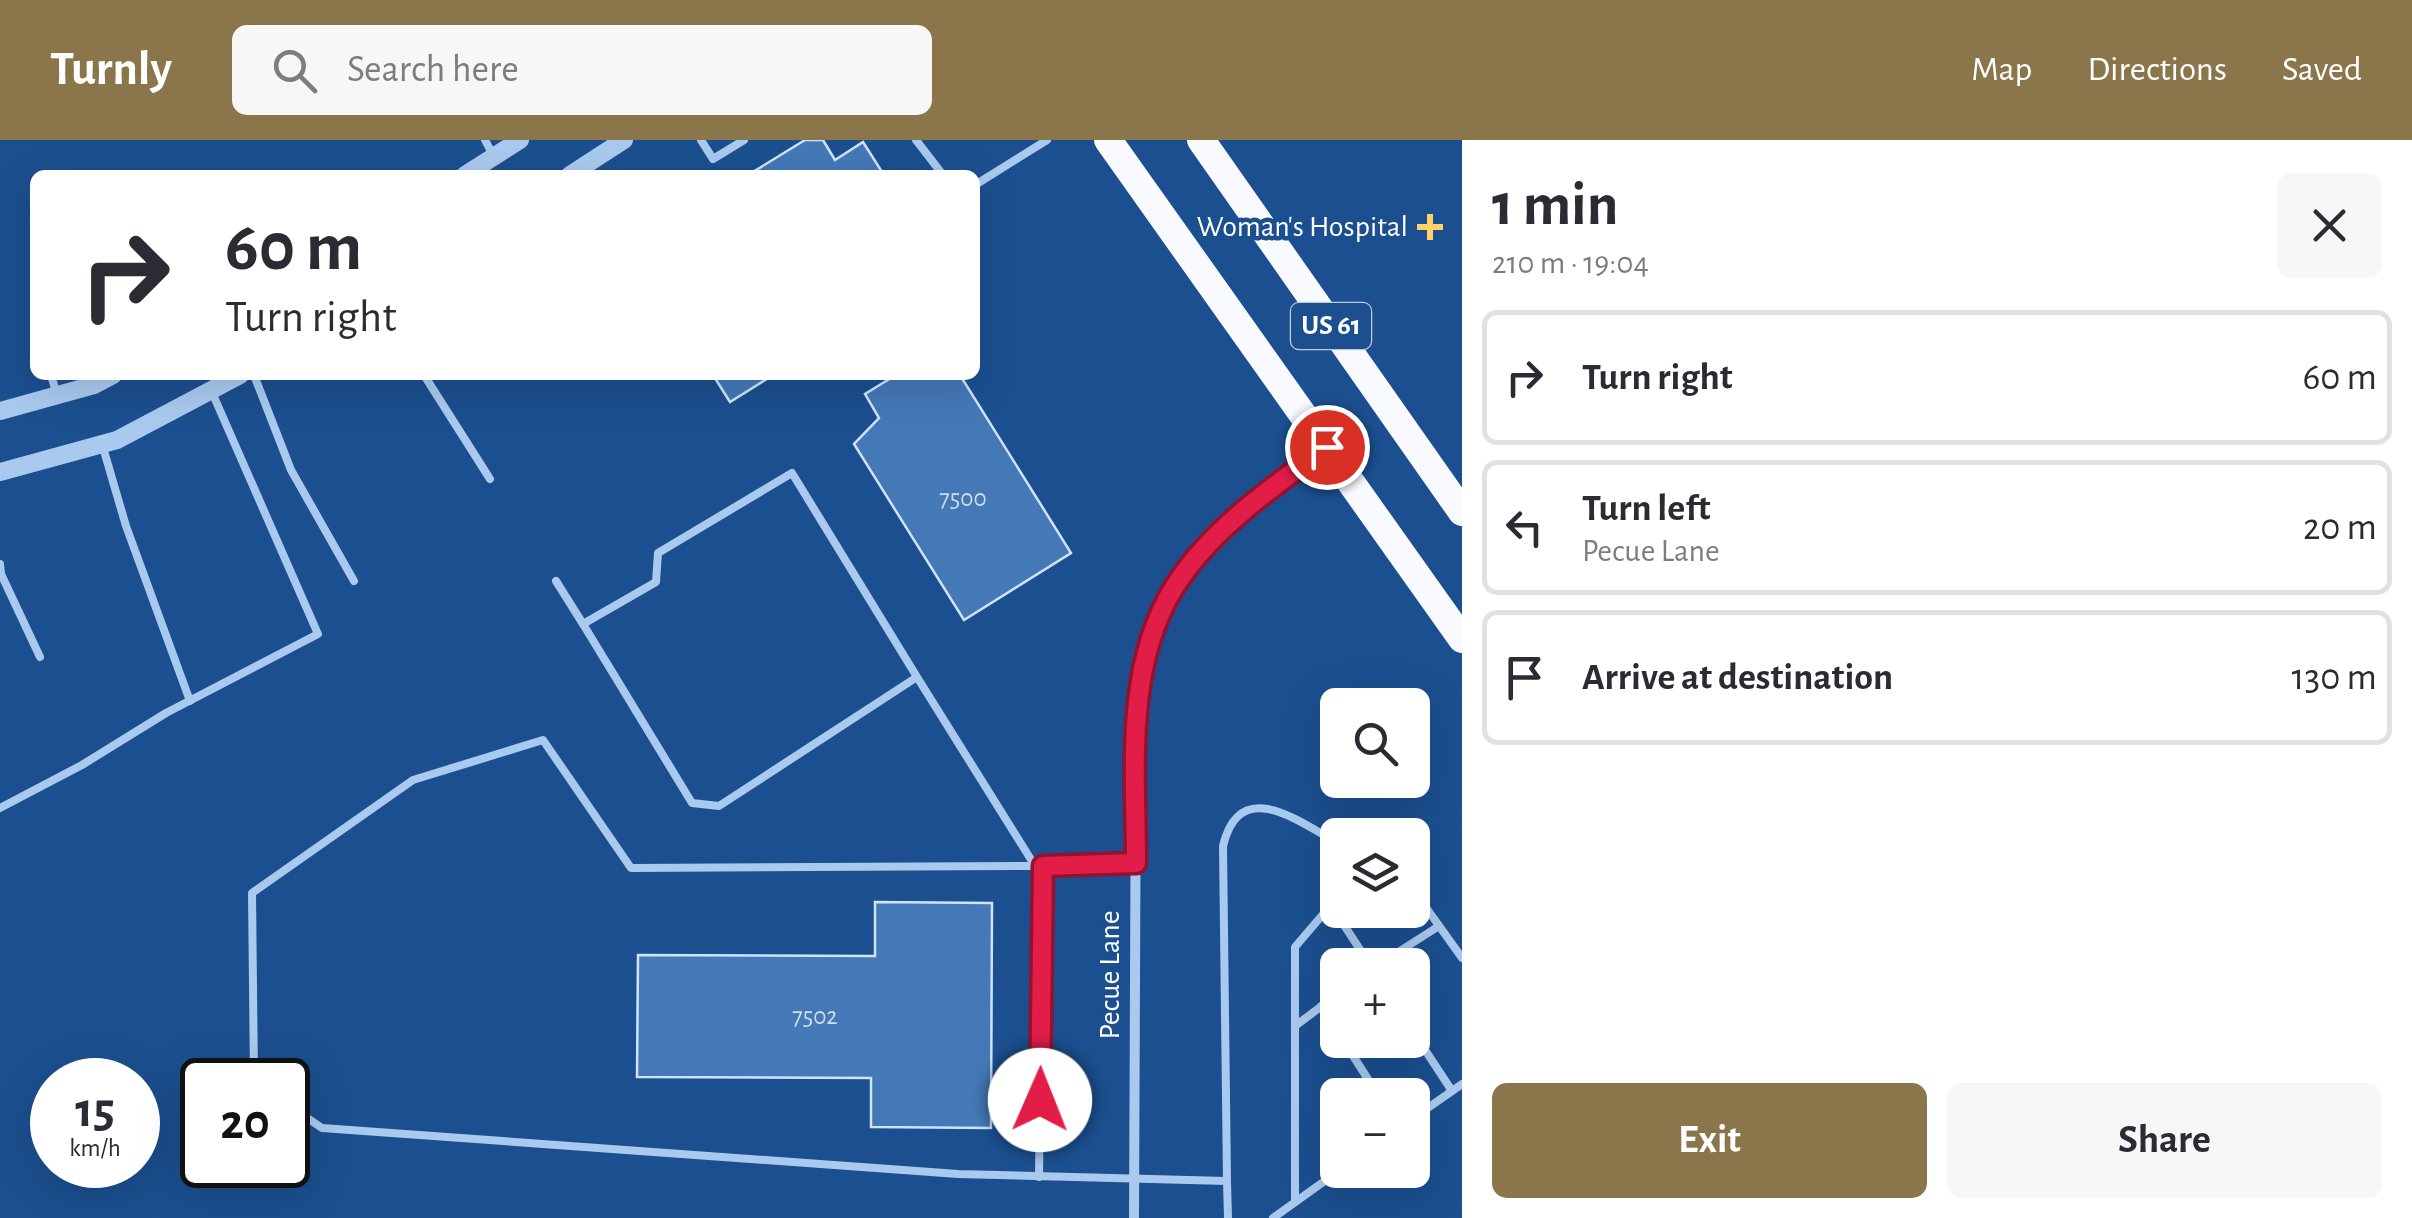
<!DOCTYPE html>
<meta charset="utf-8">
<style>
body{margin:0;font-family:"Alegreya Sans",sans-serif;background:#f7f7f7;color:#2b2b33;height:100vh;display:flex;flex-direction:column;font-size:38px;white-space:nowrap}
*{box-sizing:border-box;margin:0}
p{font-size:32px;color:#7c7c81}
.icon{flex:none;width:55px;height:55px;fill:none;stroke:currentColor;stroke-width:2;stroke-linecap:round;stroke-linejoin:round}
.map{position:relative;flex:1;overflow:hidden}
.drawer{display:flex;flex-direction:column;background:#fff;width:950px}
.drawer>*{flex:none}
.hud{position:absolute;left:30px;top:30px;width:950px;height:210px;border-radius:15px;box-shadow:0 10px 40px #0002;background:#fff;color:#2b2b33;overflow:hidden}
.controls{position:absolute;left:1320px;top:548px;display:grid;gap:20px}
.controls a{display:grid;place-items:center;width:110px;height:110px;border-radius:15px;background:#fff;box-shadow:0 10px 40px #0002;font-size:50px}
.speed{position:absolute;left:30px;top:918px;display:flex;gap:20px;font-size:50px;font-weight:700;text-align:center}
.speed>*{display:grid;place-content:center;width:130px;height:130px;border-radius:50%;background:#fff;box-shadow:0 10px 40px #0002;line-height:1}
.speed small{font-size:25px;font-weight:400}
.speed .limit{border:5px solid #111;border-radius:15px;background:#fff;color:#111}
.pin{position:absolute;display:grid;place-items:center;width:85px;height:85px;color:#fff;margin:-42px;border:5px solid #fff;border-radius:50%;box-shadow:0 2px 10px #0007}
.me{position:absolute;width:110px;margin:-55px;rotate:1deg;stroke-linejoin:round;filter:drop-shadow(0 0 8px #0008)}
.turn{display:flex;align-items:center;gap:35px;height:210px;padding:0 30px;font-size:45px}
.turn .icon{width:130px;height:130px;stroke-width:2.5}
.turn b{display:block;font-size:70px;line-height:85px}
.round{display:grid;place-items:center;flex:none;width:105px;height:105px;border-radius:15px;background:#f7f7f7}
.overview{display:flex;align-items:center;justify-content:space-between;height:170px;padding:0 30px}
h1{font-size:60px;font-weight:700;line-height:75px}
.action{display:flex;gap:20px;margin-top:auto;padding:20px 30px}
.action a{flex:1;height:115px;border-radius:15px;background:#8a764a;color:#fff;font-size:40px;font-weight:700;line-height:115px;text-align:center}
.action a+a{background:#f7f7f7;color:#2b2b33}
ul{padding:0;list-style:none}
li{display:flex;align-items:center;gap:30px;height:135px;margin:0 20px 15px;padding:0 10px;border:5px solid #e1e1e2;border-radius:15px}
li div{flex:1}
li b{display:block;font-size:38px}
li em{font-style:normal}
header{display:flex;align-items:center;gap:60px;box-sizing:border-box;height:140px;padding:0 50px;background:#8a764a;color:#fff}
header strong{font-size:48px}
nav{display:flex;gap:55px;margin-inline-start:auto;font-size:35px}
.search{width:700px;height:90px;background:#f7f7f7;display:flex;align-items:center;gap:25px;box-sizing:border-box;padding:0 35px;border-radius:15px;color:#7c7c81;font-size:38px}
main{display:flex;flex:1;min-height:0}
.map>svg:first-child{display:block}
.building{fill:#4478b7;stroke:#cfe3fa;stroke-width:2.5}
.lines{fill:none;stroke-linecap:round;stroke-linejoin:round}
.service{stroke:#a9c9ee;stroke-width:8}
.minor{stroke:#a9c9ee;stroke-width:10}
.tertiary{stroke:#a9c9ee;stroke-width:18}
.trunk{stroke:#f8faff;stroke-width:28}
.route-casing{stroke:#92132f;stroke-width:25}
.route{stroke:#e11d48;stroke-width:18}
.poi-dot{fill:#ffd166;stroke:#1b4f8f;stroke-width:4}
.labels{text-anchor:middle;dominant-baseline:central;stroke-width:9;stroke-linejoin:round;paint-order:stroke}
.number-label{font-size:25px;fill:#d0dded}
.shield{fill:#1b4f8f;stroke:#bbcadd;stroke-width:2.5}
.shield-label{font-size:28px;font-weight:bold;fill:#fff}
.poi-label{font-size:30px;fill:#fff;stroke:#1b4f8f;text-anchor:end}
.street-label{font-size:30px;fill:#fff;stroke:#1b4f8f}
</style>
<header>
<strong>Turnly</strong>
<div class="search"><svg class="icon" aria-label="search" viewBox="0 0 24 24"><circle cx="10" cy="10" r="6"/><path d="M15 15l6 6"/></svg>Search here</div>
<nav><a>Map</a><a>Directions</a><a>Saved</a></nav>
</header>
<main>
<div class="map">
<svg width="1462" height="1078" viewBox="0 0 1462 1078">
<rect width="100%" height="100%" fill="#1b4f8f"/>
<!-- building -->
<g class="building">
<polygon points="805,0 823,0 835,20 863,2 884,35 748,35"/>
<polygon points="713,235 773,235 730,262"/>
<polygon points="896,235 960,235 1071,413 964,480 854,304 879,278 865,254"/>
<polygon points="875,762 992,763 991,988 871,987 871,938 637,937 638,815 875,816"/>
</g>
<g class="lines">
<!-- service -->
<g class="service">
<polyline points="485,0 494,17"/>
<polyline points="701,0 713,19 744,0"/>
<polyline points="916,0 943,35"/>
<polyline points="975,45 1047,0"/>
<polyline points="51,235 57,255"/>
<polyline points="254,235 291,330 354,441"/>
<polyline points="424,235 490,339"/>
<polyline points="102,304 126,386 190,561"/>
<polyline points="0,424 1,434 40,517"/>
<polyline points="556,441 583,484"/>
<polyline points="917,537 792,333 658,413 656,442 583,484 692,663 719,666 917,537 1035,726"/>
<polyline points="0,668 82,625 166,573 318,494 211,250"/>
<polyline points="1412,748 1462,818"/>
<polyline points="1338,758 1331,765 1370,825"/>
<polyline points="1378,825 1439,786"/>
<polyline points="1321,866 1338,892"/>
<polyline points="1295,886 1338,854"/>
<polyline points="1412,890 1452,951"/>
<polyline points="1343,900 1378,955"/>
<polyline points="254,940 252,753 413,640 543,600 631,728 1035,726 1136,723"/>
<polyline points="288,965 322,988 958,1034 1227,1041 1228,1078"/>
<polyline points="1412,979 1462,944"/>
<polyline points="1039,1037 1043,726"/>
<path d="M1227 1041 1223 706C1240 635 1299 682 1338 703"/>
<polyline points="1295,1062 1295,807 1331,765"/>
<polyline points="1273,1078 1340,1030"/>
</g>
<!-- minor -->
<path class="minor" d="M1134 1078 1136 605C1138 574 1138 542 1147 513 1174 417 1250 364 1326 307"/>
<!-- tertiary -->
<g class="tertiary">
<polyline points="465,35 520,0"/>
<polyline points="570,35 624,0"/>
<polyline points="0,271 94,245 113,235"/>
<polyline points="0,332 117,300 240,235"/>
</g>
<!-- trunk -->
<g class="trunk">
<polyline points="1108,0 1462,499"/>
<polyline points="1201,0 1462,372"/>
</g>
</g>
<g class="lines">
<defs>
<path id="route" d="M1040 960 1043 726 1136 723C1136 632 1124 526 1175 446 1212 388 1273 347 1327 307"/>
</defs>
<!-- route casing -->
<use href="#route" class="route-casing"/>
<!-- route -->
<use href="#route" class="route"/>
</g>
<!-- markers -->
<path class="poi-dot" d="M1425 72h10v10h10v10h-10v10h-10v-10h-10v-10h10z"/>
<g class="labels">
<!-- number labels -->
<g class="number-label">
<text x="963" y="358">7500</text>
<text x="815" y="876">7502</text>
</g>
<!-- shield labels -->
<rect class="shield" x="1291" y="163" width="80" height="46" rx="8"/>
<g class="shield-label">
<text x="1331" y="186">US 61</text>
</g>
<!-- poi labels -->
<g class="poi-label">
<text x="1408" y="87">Woman's Hospital</text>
</g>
<!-- street labels -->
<g class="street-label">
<text transform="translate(1110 835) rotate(-90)">Pecue Lane</text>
</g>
</g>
</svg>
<div class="controls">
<a><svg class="icon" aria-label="search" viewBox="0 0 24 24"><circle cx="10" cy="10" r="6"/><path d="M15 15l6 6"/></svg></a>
<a><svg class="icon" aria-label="layers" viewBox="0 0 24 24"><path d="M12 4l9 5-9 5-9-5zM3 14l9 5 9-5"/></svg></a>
<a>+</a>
<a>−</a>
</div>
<div class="speed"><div>15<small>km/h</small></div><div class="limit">20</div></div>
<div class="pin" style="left:1327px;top:307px;background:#d93025"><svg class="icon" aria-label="arrive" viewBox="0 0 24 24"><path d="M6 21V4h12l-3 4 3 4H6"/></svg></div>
<svg class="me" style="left:1040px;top:960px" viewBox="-20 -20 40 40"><circle r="19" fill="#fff"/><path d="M0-13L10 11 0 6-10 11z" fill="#e11d48"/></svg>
<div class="hud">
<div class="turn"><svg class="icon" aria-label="right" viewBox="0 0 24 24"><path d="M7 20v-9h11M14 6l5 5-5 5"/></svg><div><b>60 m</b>Turn right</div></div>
</div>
</div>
<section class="drawer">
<div class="overview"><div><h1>1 min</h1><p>210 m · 19:04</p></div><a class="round"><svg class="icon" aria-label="close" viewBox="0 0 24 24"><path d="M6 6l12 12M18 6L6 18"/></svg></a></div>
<ul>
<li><svg class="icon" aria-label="right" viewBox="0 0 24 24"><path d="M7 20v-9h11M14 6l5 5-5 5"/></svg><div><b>Turn right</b></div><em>60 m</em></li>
<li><svg class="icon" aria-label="left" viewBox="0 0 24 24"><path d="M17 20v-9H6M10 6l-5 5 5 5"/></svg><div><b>Turn left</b><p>Pecue Lane</p></div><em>20 m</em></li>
<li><svg class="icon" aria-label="arrive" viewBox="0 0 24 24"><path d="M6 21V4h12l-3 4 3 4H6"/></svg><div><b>Arrive at destination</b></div><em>130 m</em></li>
</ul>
<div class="action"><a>Exit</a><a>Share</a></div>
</section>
</main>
